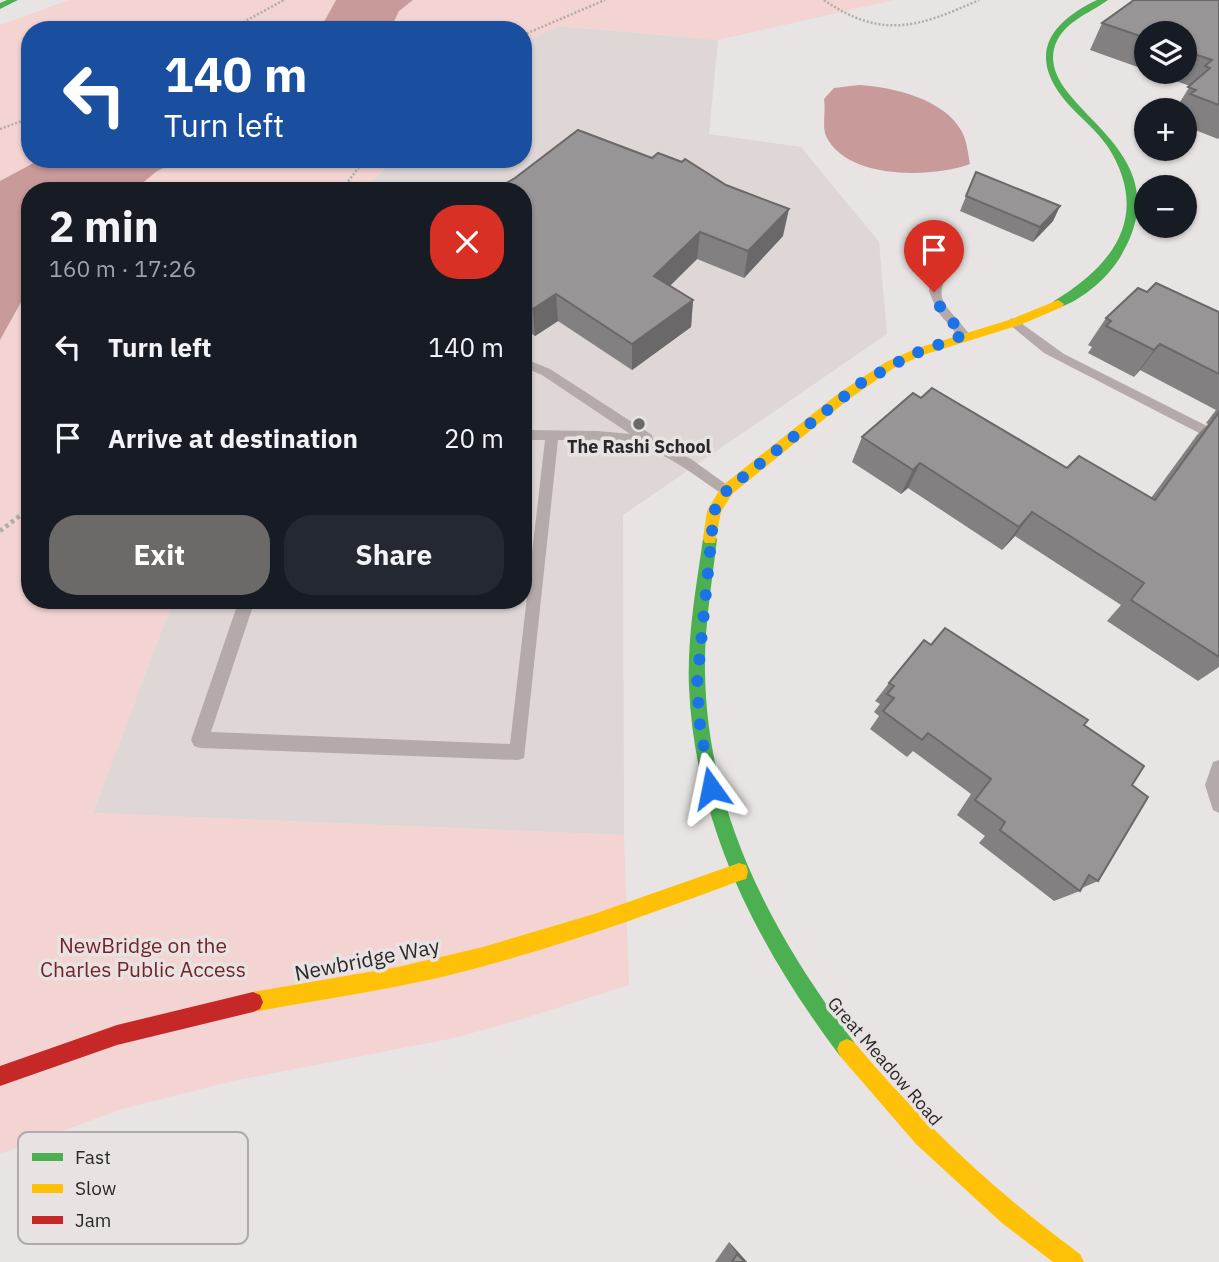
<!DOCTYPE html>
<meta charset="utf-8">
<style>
body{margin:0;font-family:"IBM Plex Sans",sans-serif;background:#242831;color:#f1f3f6;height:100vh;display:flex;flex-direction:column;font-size:26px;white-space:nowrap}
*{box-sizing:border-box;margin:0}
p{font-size:23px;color:#9ea1a6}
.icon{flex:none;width:38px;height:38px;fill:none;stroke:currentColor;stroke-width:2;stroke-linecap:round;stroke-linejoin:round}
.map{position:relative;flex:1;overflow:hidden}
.drawer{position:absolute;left:21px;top:182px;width:511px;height:427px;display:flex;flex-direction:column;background:#171b24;border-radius:28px;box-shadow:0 2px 5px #0004}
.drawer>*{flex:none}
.guide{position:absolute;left:21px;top:21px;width:511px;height:147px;border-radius:28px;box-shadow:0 2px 5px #0004;background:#1a4fa0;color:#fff;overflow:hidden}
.buttons{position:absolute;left:1134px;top:21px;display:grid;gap:14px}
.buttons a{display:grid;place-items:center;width:63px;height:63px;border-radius:50%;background:#171b24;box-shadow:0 2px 5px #0004;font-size:35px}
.pin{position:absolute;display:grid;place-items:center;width:60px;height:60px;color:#fff;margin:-72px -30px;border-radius:50% 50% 50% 0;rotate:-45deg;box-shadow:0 0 7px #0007}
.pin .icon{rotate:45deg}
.me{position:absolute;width:77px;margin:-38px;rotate:348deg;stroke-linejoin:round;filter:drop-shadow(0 0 5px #0008)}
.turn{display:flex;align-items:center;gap:24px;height:147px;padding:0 28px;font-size:32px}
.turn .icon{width:91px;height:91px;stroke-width:2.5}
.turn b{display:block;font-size:49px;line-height:60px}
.round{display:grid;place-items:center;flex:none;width:74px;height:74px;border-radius:28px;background:#242831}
.summary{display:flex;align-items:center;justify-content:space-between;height:119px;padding:0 28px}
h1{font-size:42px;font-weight:700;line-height:52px}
.primary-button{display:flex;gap:14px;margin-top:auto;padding:14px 28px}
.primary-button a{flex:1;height:80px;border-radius:28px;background:#6c6a69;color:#fff;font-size:28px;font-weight:700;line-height:80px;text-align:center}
.primary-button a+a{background:#242831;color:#f1f3f6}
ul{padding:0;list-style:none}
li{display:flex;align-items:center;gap:21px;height:91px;padding:0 28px}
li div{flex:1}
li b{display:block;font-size:26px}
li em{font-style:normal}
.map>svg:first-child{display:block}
.built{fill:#dfd6d6}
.green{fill:#f3d4d2}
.water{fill:#c89a99}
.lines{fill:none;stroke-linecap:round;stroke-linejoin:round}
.path-far1{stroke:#b1abab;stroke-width:2.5;stroke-dasharray:2 2;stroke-linecap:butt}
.path{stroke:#b1abab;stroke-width:4.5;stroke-dasharray:3.5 3.5;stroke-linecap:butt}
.lane{fill:#b4aaa9;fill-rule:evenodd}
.fast{fill:#4caf50;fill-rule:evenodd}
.slow{fill:#ffc107;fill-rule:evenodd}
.jam{fill:#c62828;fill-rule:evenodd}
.wall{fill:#828080}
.shaded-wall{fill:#6a6868}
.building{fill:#979595;stroke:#6a6868;stroke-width:2}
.route{stroke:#1a73e8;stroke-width:12;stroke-dasharray:0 21.6}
.poi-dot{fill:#6c6a69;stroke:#e8e3e2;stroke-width:2.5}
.labels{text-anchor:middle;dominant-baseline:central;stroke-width:7;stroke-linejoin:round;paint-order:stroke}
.poi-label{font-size:18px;font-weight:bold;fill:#2a2828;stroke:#e8e3e2}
.street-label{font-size:18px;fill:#2a2828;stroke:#e8e3e2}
.near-park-label{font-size:21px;fill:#732328;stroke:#e8e3e2}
.near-street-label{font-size:21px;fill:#2a2828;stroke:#e8e3e2}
.key{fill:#e8e3e2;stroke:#afabaa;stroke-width:2}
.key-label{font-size:19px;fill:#2a2828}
</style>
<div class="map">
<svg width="1219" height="1262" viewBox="0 0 1219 1262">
<rect width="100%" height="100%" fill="#e7e4e3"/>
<!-- built -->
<polygon class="built" points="558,26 718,40 709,134 801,147 879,242 887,334 623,515 624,835 93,813 173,600 523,600 523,191 363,191 394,159 523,159 523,43"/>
<!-- green -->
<g class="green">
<polygon points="69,0 336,0 325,20 311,30 30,30 30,159 41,159 0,181 0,25"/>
<polygon points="413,0 894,0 718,40 558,26 523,43 523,30 390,30 399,11"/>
<polygon points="183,159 394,159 363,191 133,191 157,171"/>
<polygon points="30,286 30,600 173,600 93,813 624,835 629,985 519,1020 454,1038 233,1081 122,1109 0,1154 0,340"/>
</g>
<!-- water -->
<g class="water">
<polygon points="336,0 413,0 399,11 390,30 311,30 325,20"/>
<path d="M859 85C893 87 945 99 962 132 967 141 968 154 970 164 931 178 847 180 826 136 822 127 826 110 824 99L834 88Z"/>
<polygon points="41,159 183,159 157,171 133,191 30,191 30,286 0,340 0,181"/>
</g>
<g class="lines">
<!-- path-far1 -->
<g class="path-far1">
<path d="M824 0C882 40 919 27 979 0"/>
<polyline points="229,30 284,0"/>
<polyline points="523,35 605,0"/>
<polyline points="0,129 30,118"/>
<polyline points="341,191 365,159"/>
</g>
<!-- path -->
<polyline class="path" points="0,531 30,508"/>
<!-- lane -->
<g class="lane">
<path d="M951 256 957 260C927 301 946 302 970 335L964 339 960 338 937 311 929 291C931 278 939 263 951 256Z"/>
<polygon points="1014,318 1064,354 1209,427 1209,433 1199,433 1044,353 1010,325 1010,319"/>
<path d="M523 358 550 369 652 435 653 440 691 459 734 490 727 495 722 494C698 478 674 458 646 448 619 439 587 440 558 440L524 758 518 760 200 748 194 746 191 740 239 600H255L211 732 510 744 545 440H523V430L598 431 630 434 542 375 523 367Z"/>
<polygon points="1219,760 1219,813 1213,810 1205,785 1213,762"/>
</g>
<!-- fast -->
<g class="fast">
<polygon points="7,0 18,0 0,9 0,3"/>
<path d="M1097 0H1108C1089 14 1061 22 1054 49 1040 111 1184 146 1122 254 1110 276 1083 300 1058 308L1052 304 1054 301C1114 265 1151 215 1108 147 1097 131 1081 118 1068 104 1027 57 1047 24 1097 0Z"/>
<path d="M710 533 717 539C712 583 704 628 705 672 707 812 771 933 854 1042L857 1049 854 1056 847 1059 840 1056C758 947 695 826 689 687 687 638 696 588 703 539Z"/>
</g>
<!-- slow -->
<g class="slow">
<polygon points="1058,300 1064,304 1062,307 1020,325 923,355 894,368 849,399 732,494 721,512 715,543 705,543 703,539 707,511 722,486 839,393 886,362 915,349 1012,319"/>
<path d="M739 863 746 865 748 872 746 879 739 881C643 917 546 951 446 976 382 991 317 1000 253 1012L246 1009 243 1002 246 995 253 992 398 967 483 947 594 914Z"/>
<path d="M847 1039 854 1042C921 1122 995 1192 1080 1254L1084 1262H1053L1002 1223 916 1144 840 1056 837 1049 840 1042Z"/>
</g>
<!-- jam -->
<polygon class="jam" points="253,992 260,995 263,1002 260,1009 253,1012 117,1045 0,1086 0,1066 117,1025"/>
</g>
<!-- wall -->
<g class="wall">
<polygon points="1219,0 1219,138 1218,139 1185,126 1185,110 1175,110 1190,86 1151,72 1185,72 1185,33 1146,33 1146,70 1090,50 1102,23"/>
<polygon points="976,172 1060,206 1053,221 1033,242 960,211"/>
<polygon points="523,191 783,236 744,278 697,259 670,286 693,300 691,327 632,370 558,321 535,336 523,328"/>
<polygon points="1147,292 1219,312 1219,667 1198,681 1107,621 1121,605 1015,536 1002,550 908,488 901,494 852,462 862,437 921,398 1067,468 1151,498 1197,435 1208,424 1206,423 1216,410 1140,370 1134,377 1088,353 1092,347 1088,345 1106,318"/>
<polygon points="931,645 1084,725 1132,785 1098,881 1082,888 1080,891 1054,901 979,843 985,836 957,815 971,794 913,751 907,757 870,729 879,716 874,712 880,704 875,701 889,683"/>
<polygon points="729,1242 747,1262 715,1262"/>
</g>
<!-- shaded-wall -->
<g class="shaded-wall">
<polygon points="1060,206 1053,221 1033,242 1040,227"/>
<polygon points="789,209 783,236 744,278 748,251"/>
<polygon points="700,232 697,259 652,303 654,276"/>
<polygon points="556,294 558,321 535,336 533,309"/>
<polygon points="693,300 691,327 632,370 632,344"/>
<polygon points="1160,344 1140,370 1134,377 1154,350"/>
<polygon points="920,463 908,488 901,494 913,470"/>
<polygon points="1032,512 1015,536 1002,550 1019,527"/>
<polygon points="729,1242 747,1262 745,1262 737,1254"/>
</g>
<!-- building -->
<g class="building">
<polygon points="1134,0 1219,0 1219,105 1190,94 1196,90 1188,87 1210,68 1205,66 1212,60 1185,51 1185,33 1146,33 1146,38 1102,23"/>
<polygon points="578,130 652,158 658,153 682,162 685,159 726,185 789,209 748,251 700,232 654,276 693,300 632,344 556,294 533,309 523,303 523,191 493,191 515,178"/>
<polygon points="976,172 1060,206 1040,227 966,196"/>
<polygon points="1156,283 1219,312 1219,374 1160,344 1154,350 1106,326 1111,321 1106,318 1138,288 1147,292"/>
<polygon points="932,388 1067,468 1079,456 1155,500 1219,412 1219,657 1131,600 1144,583 1032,512 1019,527 920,463 913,470 862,437 913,393 921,398"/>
<polygon points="945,628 1088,720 1084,725 1144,766 1132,785 1148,797 1098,881 1089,875 1080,891 1000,830 1005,822 975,800 991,779 928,733 922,740 883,711 894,698 887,694 894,686 889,683 924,640 931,645"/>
<polygon points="737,1254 745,1262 732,1262"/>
</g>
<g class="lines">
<!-- route -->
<polyline class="route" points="711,788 700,726 697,684 714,511 727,490 861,383 911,355 964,335 941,309 934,292"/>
</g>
<!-- markers -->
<circle class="poi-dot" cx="639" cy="424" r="7"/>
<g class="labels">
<!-- poi labels -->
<g class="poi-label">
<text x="639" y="446">The Rashi School</text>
</g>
<!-- street labels -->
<g class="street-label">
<text transform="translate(885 1061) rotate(49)">Great Meadow Road</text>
</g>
<!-- near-park labels -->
<g class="near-park-label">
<text x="143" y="945">NewBridge on the<tspan x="143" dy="24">Charles Public Access</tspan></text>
</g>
<!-- near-street labels -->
<g class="near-street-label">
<text transform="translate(367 959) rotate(-11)">Newbridge Way</text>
</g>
</g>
<!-- legend -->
<rect x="18" y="1132" width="230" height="112" rx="10" class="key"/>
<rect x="32" y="1153" width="31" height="8" fill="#4caf50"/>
<rect x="32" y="1184" width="31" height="9" fill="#ffc107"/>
<rect x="32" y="1216" width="31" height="8" fill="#c62828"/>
<g class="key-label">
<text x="75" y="1164">Fast</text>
<text x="75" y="1195">Slow</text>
<text x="75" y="1227">Jam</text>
</g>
</svg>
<div class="buttons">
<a><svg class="icon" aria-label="layers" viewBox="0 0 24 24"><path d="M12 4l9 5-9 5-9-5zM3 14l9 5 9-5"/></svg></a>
<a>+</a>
<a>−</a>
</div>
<div class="pin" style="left:934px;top:292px;background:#d93025"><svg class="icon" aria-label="arrive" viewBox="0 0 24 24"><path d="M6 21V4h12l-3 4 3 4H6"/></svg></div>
<svg class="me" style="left:711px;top:788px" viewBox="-20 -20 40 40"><path d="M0-17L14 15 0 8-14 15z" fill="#1a73e8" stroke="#fff" stroke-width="4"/></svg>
<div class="guide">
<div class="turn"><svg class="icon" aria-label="left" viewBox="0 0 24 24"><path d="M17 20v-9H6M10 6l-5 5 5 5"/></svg><div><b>140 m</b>Turn left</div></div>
</div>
<section class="drawer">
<div class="summary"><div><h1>2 min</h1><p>160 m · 17:26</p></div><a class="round" style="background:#d93025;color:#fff"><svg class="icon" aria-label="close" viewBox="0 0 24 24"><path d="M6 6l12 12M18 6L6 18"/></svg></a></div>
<ul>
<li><svg class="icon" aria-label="left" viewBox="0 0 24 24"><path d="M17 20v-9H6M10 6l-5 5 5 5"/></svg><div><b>Turn left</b></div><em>140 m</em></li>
<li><svg class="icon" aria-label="arrive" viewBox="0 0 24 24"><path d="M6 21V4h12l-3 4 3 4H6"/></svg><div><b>Arrive at destination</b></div><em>20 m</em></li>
</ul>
<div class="primary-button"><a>Exit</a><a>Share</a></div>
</section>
</div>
